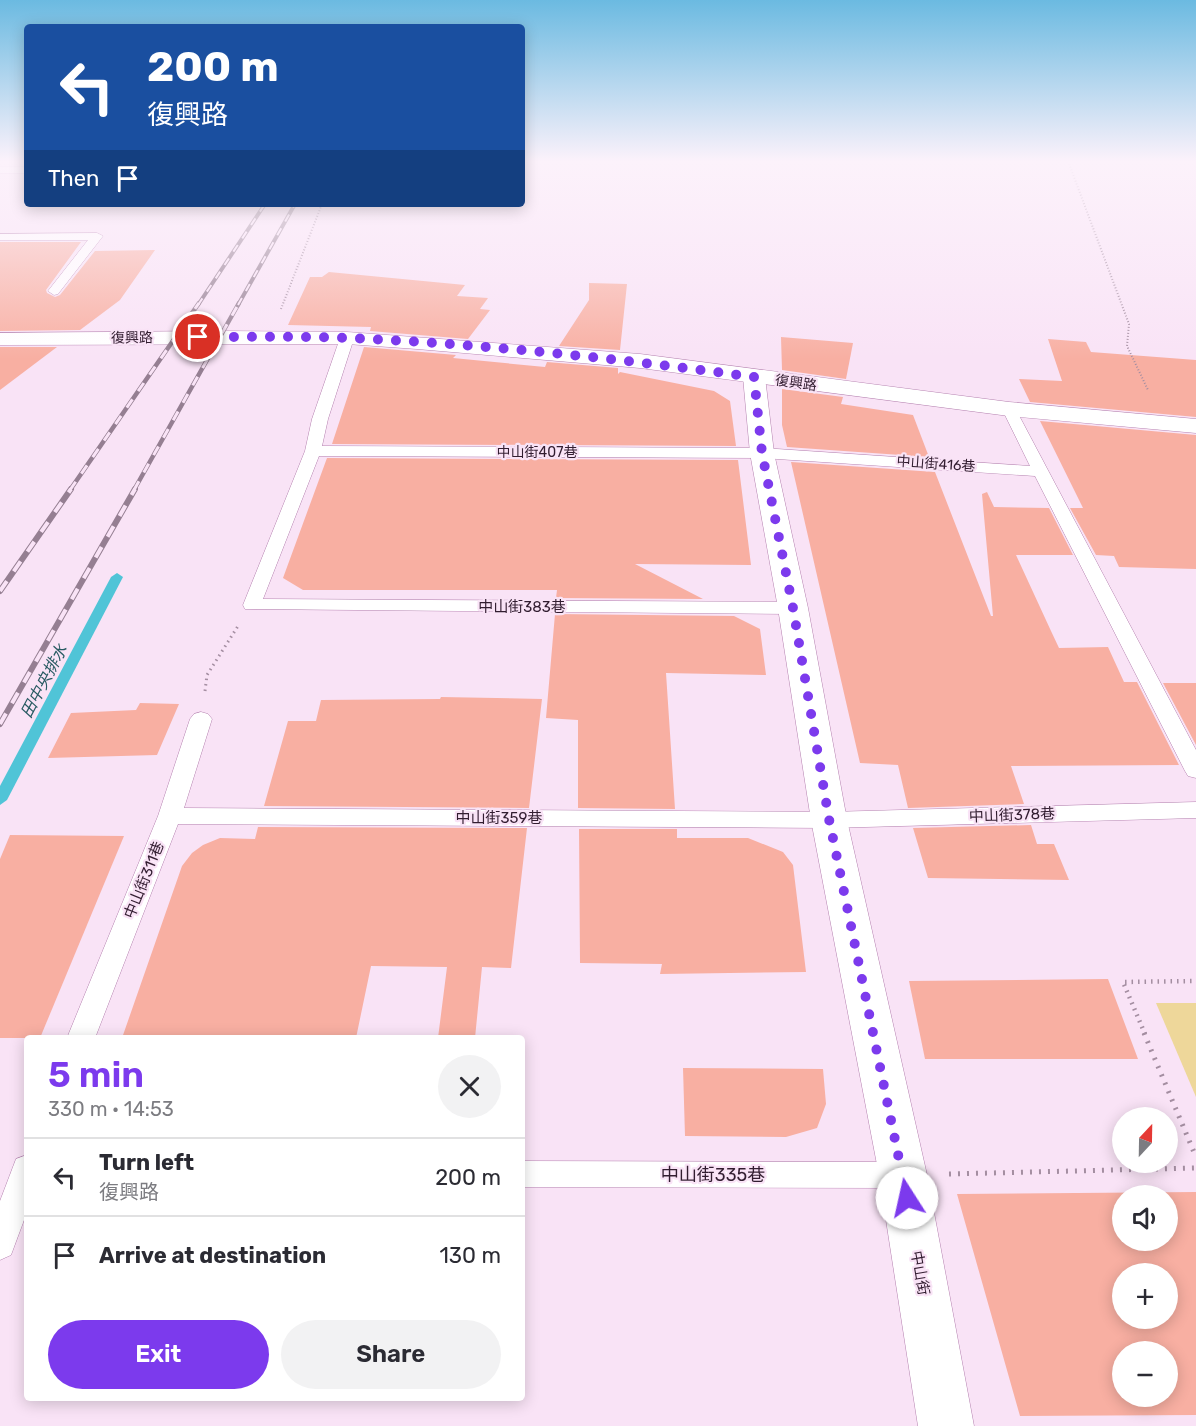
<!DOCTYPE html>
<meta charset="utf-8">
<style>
body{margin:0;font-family:Rubik,"Noto Sans TC",sans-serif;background:#f2f2f3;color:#2b2b33;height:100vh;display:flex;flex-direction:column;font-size:22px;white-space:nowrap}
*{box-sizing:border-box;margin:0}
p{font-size:20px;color:#7c7c81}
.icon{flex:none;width:33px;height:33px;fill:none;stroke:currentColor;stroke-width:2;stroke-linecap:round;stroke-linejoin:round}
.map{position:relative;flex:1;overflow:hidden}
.drawer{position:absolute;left:24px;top:1035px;width:501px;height:366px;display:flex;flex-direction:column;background:#fff;border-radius:6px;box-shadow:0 3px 15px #0003}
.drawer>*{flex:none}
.guide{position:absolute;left:24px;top:24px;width:501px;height:183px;border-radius:6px;box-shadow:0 3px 15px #0003;background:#1a4fa0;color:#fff;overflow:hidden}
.needle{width:39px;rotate:22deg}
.controls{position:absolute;left:1112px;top:1107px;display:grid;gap:12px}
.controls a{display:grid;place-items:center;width:66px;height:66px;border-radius:50%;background:#fff;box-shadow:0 3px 15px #0003;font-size:30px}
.pin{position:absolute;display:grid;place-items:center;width:51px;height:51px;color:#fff;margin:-26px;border:3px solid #fff;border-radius:50%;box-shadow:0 2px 6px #0007}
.me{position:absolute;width:66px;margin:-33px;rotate:350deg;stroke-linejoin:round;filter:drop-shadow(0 0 4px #0008)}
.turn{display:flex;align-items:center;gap:21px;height:126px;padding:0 24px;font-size:27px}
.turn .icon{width:78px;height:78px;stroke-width:2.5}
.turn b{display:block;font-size:42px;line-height:51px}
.then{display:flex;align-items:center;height:57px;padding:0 24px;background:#0003;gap:12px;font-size:22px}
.round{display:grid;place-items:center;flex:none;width:63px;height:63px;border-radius:32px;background:#f2f2f3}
.head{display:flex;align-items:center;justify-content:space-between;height:102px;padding:0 24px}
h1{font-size:36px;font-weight:600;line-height:45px;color:#7c3aed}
.primary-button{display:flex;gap:12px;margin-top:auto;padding:12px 24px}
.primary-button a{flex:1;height:69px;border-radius:36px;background:#7c3aed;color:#fff;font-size:24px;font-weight:600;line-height:69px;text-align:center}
.primary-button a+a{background:#f2f2f3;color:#2b2b33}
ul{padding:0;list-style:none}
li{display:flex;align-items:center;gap:18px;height:78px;padding:0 24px;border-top:2px solid #e1e1e2}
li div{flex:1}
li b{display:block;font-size:22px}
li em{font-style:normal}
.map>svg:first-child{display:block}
.green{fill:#eed79a}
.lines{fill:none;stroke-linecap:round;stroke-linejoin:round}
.stream{fill:#50c4d7;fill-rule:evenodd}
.building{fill:#f8afa2;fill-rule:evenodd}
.lane-casing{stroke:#b481af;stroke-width:1}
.street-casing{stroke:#b481af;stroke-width:1}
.secondary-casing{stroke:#b481af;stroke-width:1}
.path-far3{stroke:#a48ea1;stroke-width:2;stroke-dasharray:1 2;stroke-linecap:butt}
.path-far2{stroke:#a48ea1;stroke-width:3;stroke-dasharray:1.5 4;stroke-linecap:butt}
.path-far1{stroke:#a48ea1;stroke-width:4.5;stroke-dasharray:1.5 5;stroke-linecap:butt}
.path{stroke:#a48ea1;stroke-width:5;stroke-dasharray:2 7;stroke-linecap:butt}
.lane{fill:#fff;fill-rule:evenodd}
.street{fill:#fff;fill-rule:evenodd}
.secondary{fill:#fff;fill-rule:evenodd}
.rail-far2-casing{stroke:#957f92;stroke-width:4}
.rail-far1-casing{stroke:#957f92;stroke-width:4.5}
.rail-casing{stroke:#957f92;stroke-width:6}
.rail-far2{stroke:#f9e3f6;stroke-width:2;stroke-dasharray:8;stroke-linecap:butt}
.rail-far1{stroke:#f9e3f6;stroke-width:3;stroke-dasharray:10;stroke-linecap:butt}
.rail{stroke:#f9e3f6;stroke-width:4;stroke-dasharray:12;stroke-linecap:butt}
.route{stroke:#7c3aed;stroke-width:10;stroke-dasharray:0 18}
.labels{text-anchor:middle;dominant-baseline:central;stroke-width:4.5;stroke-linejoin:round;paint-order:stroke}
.far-street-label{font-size:14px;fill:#321d30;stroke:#f9e3f6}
.street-label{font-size:15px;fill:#321d30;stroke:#f9e3f6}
.water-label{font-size:16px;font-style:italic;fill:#285a62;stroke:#f9e3f6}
.near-street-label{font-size:18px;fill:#321d30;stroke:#f9e3f6}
</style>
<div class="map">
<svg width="1196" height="1426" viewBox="0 0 1196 1426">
<rect width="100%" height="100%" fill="#f9e3f6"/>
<!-- green -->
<polygon class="green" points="1156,1003 1196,1003 1196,1097"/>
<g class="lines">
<!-- stream -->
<polygon class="stream" points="117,573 123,577 7,800 0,805 0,786 111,577"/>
</g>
<!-- building -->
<g class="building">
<polygon points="0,242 81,242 46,290 47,293 55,297 60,295 95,251 155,250 120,300 80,330 0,331"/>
<polygon points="329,272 465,285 457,296 488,298 480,309 490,310 468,339 370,331 371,327 288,325 310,277 322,277"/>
<polygon points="589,283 627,284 620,350 559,346 589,300"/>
<polygon points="781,337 853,343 846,379 782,370"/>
<polygon points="1048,339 1086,342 1091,352 1196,360 1196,417 1030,402 1019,379 1062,381"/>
<polygon points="0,347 57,347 0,390"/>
<polygon points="364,347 456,355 453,358 545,367 547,362 618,368 618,374 620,372 714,391 730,401 736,446 332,444"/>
<polygon points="782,389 843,397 841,404 913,415 929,457 787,447 782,425"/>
<polygon points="1040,421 1196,435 1196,569 1119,567 1114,556 1096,555 1070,508 1083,508"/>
<polygon points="327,458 738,460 751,565 635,564 703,599 556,598 557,590 303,590 283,578"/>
<polygon points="791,462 935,472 991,616 993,616 982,494 987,492 994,507 1049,508 1073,555 1016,555 1051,631 1059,648 1108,647 1124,682 1137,682 1179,765 1011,766 1024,804 908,808 898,765 860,763"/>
<polygon points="555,614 734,616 760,629 766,675 666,673 675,809 578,808 578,720 546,718"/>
<polygon points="1163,683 1196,683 1196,745"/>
<polygon points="441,697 542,699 529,808 264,806 288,721 316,721 321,700 440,699"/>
<polygon points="140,703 179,704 157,755 48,758 71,713 136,710"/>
<polygon points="1031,825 1037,844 1054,844 1069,880 928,878 913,828"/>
<polygon points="258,827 527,828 511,968 482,967 475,1038 438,1038 447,967 371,966 356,1038 122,1038 182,866 192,853 203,845 220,838 255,839"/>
<polygon points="579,829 677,829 677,838 748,838 783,852 793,865 806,972 660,974 662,964 580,963"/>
<polygon points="10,835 124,836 40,1038 0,1038 0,859"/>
<polygon points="1108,979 1138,1059 925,1059 909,981"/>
<polygon points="683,1068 823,1069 826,1104 817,1128 786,1137 685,1136"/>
<path d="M1196 1192V1415L1020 1416 957 1194ZM1122 1196H1167V1240H1122ZM1122 1274H1167V1318H1122ZM1122 1352H1167V1396H1122Z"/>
</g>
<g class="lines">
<defs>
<g id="lane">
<rect x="0" y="167" width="27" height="6"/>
<polygon points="97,233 103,236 58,294 54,295 48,291 88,240 0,240 0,234"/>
<polygon points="347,334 354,338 328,419 322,446 762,448 1030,466 1002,409 1009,405 1014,406 1196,750 1196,778 1188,776 1185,771 1035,476 762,458 319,456 263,599 793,602 800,604 802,608 800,612 793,614 245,609 243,605 305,451 312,419 340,338"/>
<polygon points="201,712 208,714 212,719 184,808 829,812 1196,802 1196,818 829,828 178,824 95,1038 67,1038 158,816 190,719 194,714"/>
<polygon points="27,1155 27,1212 11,1255 0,1260 0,1201 16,1159"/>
<polygon points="522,1161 903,1162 914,1166 918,1175 914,1184 903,1188 522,1187"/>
</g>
<polygon id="street" points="754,370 762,372 765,377 774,453 808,608 847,820 927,1175 974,1426 918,1426 879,1175 811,820 778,608 750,453 743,377 746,372"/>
<polygon id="secondary" points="219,331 347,332 640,354 1009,402 1196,419 1196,433 1009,416 640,368 417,349 347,344 0,345 0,333"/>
</defs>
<!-- lane casing -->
<use href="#lane" class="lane-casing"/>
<!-- street casing -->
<use href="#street" class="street-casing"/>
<!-- secondary casing -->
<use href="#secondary" class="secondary-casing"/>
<!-- path-far3 -->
<g class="path-far3">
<polyline points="1068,161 1129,324 1127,346 1148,390"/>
<polyline points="281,309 322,204"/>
</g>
<!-- path-far2 -->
<polyline class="path-far2" points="205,691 207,675 238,626"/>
<!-- path-far1 -->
<polyline class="path-far1" points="1145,1034 1123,982 1196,981"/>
<!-- path -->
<g class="path">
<polyline points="1144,1033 1196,1157"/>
<polyline points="949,1174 1196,1168"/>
</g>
<!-- lane -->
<use href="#lane" class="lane"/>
<!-- street -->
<use href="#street" class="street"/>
<!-- secondary -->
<use href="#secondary" class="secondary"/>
<defs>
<g id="rail-far2">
<polyline points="198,305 265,204"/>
<polyline points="238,305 295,204"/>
</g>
<g id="rail-far1">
<polyline points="70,490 199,303"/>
<polyline points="134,490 239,303"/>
</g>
<g id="rail">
<polyline points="0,591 71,489"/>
<polyline points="0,724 135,489"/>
</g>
</defs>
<!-- rail-far2 casing -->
<use href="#rail-far2" class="rail-far2-casing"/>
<!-- rail-far1 casing -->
<use href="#rail-far1" class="rail-far1-casing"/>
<!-- rail casing -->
<use href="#rail" class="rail-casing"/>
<!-- rail-far2 -->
<use href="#rail-far2" class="rail-far2"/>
<!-- rail-far1 -->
<use href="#rail-far1" class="rail-far1"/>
<!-- rail -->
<use href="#rail" class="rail"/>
</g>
<!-- sky -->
<linearGradient id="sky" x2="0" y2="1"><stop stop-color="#6bbae1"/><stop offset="0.45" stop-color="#fcf2fb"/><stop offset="1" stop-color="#fcf2fb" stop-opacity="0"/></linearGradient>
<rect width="1196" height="359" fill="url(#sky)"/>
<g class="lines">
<!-- route -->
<path class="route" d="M198 337C248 337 299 336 349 338 484 344 620 359 754 377L762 453 793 608 829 819 907 1198"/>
</g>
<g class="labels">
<!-- far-street labels -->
<g class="far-street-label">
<text transform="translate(132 338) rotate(-1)">復興路</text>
<text transform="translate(796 383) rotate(8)">復興路</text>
<text x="537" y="452">中山街407巷</text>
<text transform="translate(936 464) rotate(4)">中山街416巷</text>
</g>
<!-- street labels -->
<g class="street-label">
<text x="522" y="607">中山街383巷</text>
<text transform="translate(1012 815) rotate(-2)">中山街378巷</text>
<text x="499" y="818">中山街359巷</text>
<text transform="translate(144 880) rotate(-68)">中山街311巷</text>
<text transform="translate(920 1273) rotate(80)">中山街</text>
</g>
<!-- water labels -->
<g class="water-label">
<text transform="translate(44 681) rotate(-62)">田中央排水</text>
</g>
<!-- near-street labels -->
<g class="near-street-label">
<text x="713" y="1175">中山街335巷</text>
</g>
</g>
</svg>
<div class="controls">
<a><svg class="needle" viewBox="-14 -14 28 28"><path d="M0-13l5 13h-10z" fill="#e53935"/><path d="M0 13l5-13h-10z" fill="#7c7c81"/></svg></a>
<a><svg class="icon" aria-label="sound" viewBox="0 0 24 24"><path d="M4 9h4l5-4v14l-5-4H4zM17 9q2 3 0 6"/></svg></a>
<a>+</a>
<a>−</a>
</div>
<div class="pin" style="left:198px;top:337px;background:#d93025"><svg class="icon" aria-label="arrive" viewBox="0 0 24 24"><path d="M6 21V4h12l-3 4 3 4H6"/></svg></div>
<svg class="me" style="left:907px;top:1198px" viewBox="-20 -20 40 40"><circle r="19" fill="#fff"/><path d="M0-13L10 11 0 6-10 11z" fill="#7c3aed"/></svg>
<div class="guide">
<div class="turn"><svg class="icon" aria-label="left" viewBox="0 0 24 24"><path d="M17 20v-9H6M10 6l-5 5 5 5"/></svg><div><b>200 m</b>復興路</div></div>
<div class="then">Then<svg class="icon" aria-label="arrive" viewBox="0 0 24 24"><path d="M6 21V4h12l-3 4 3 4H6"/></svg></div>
</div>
<section class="drawer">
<div class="head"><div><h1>5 min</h1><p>330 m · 14:53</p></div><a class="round"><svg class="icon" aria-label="close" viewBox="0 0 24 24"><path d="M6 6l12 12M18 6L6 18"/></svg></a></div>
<ul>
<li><svg class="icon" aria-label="left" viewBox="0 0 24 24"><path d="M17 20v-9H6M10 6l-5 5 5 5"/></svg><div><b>Turn left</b><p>復興路</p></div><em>200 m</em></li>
<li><svg class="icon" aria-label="arrive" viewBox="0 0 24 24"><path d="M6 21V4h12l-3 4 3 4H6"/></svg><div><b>Arrive at destination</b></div><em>130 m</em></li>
</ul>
<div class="primary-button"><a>Exit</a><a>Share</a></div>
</section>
</div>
